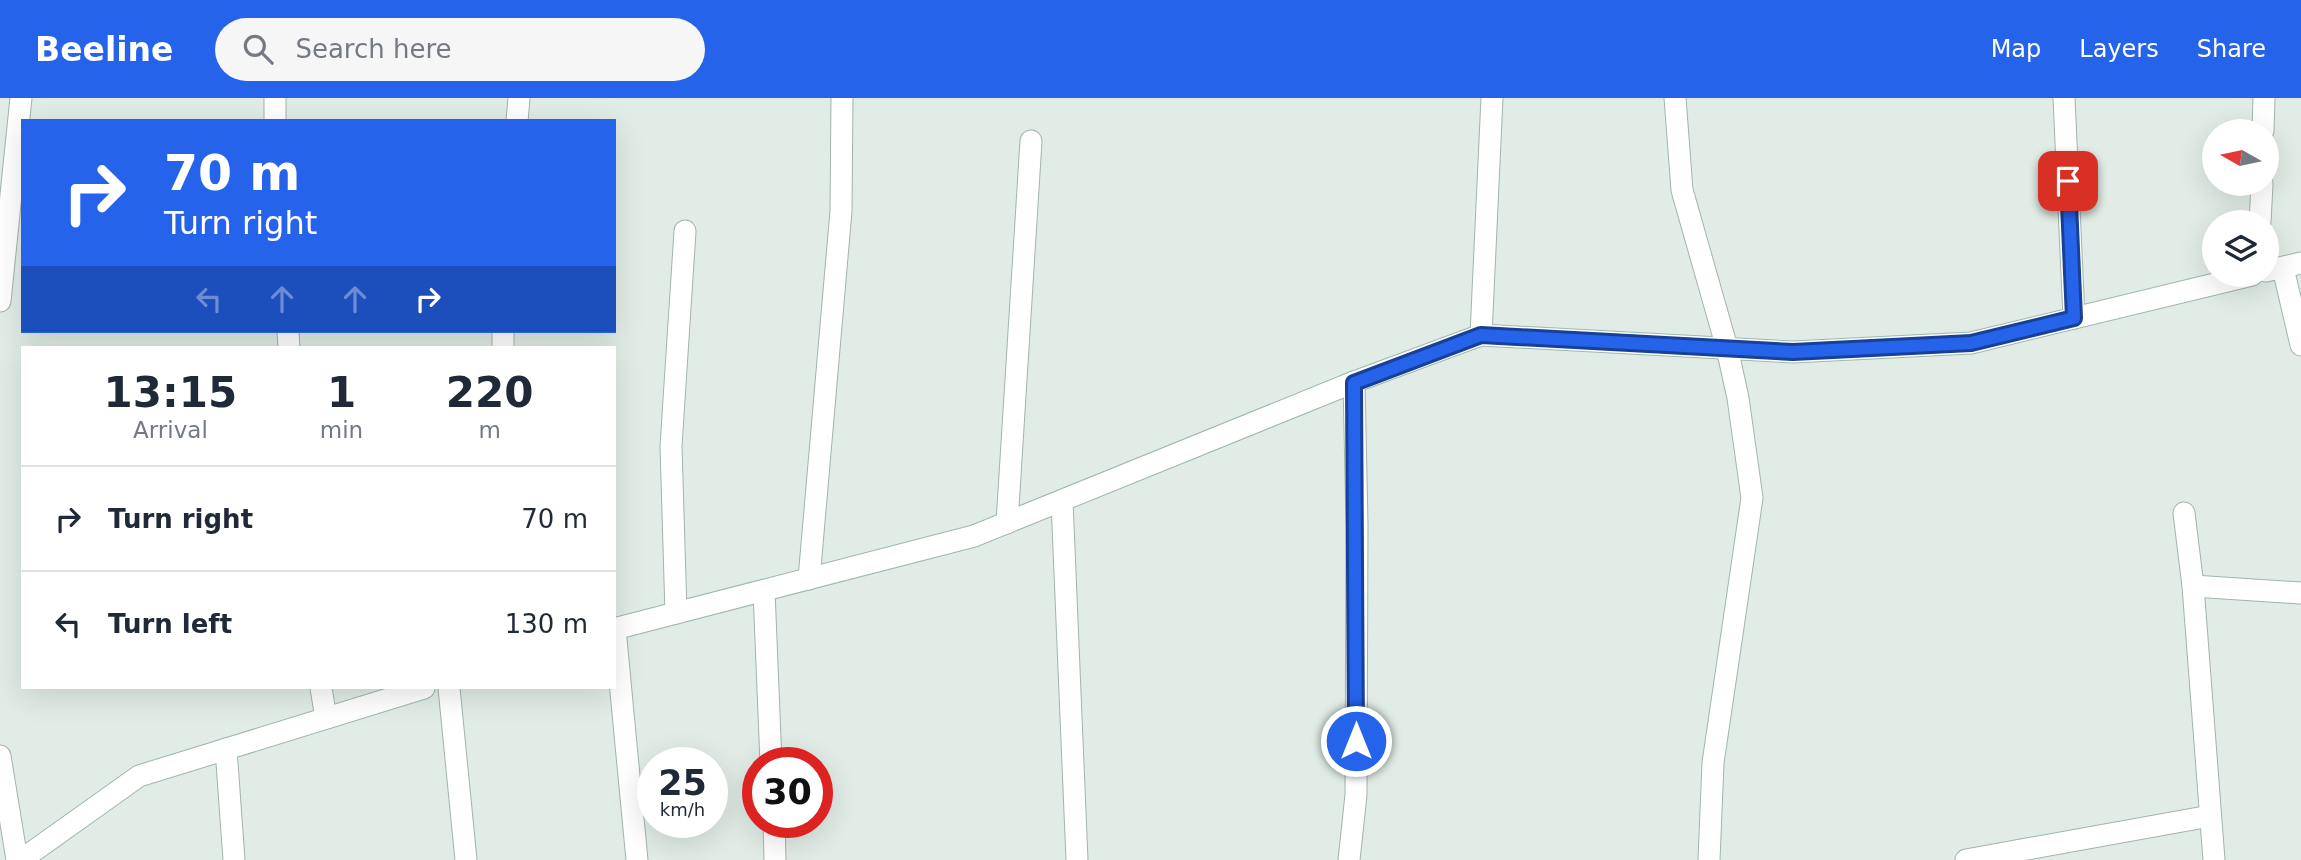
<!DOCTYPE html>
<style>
body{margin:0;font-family:"DejaVu Sans",sans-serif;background:#f6f6f7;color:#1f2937;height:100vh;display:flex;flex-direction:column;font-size:26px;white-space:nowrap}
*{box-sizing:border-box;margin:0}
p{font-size:23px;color:#747a83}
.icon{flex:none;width:38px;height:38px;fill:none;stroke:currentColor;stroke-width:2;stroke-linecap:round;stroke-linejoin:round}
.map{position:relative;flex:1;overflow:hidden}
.details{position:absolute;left:21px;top:248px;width:595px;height:343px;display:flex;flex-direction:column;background:#fff;border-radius:0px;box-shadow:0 7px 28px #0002}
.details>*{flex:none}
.banner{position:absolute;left:21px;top:21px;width:595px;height:214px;border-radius:0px;box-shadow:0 7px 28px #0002;background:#2563eb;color:#fff;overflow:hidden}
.needle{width:46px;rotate:279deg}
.buttons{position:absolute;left:2202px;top:21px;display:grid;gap:14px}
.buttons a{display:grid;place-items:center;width:77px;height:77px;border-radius:50%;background:#fff;box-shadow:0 7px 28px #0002;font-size:35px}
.speed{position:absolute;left:637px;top:649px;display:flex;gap:14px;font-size:35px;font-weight:700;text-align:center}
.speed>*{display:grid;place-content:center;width:91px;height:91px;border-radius:50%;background:#fff;box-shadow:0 7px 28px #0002;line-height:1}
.speed small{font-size:18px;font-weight:400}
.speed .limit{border:10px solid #d22;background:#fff;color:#111}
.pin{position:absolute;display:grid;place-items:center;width:60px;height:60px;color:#fff;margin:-30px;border-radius:14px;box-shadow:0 4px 10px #0006}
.me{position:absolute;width:77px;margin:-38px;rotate:0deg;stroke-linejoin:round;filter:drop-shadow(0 0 5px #0008)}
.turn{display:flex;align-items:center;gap:24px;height:147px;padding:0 28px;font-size:32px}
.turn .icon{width:91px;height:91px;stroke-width:2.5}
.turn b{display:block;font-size:49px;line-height:60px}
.lanes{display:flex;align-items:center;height:66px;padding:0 28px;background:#0003;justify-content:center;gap:35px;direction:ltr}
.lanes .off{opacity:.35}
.eta{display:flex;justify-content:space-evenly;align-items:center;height:119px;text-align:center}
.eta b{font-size:42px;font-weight:800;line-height:49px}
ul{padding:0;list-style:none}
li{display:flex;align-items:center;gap:21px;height:105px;padding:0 28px;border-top:2px solid #e0e1e3}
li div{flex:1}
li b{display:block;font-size:26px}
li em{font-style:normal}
header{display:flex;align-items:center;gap:42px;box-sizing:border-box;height:98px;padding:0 35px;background:#2563eb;color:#fff}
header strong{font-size:33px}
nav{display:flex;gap:38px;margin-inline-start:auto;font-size:24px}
.search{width:490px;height:63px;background:#f6f6f7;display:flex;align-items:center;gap:18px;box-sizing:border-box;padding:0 24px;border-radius:38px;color:#747a83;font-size:26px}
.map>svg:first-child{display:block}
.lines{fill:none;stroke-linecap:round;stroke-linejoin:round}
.street-casing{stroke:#a3b4ab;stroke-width:23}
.secondary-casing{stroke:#9eb8aa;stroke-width:23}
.street{stroke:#fff;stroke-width:21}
.secondary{stroke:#fff;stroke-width:21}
.route-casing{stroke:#184099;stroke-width:18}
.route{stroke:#2563eb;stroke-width:12}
</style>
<header>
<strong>Beeline</strong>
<div class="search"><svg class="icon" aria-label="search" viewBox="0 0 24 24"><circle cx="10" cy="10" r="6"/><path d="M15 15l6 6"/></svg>Search here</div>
<nav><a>Map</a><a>Layers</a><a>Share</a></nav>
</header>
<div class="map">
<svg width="2301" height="762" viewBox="0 0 2301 762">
<rect width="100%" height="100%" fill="#e0ece5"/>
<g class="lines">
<defs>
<g id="street">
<polyline points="275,0 275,23"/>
<polyline points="1675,0 1682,92 1727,250"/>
<polyline points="2064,0 2074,220"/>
<polyline points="517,23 519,0"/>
<polyline points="2263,33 2264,0"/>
<polyline points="2260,124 2262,86"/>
<polyline points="2283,170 2301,247"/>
<polyline points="0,203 21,0"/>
<polyline points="288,233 289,250"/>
<polyline points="1481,237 1492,0"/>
<polyline points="503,250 503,233"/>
<polyline points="1062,403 1077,762"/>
<polyline points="2184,415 2193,488 2214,762"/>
<polyline points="1007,425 1031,43"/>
<polyline points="809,481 841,113 842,0"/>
<polyline points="2193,488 2301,495"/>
<polyline points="764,493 771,665"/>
<polyline points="676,515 671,348 685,133"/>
<polyline points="615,531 637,762"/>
<polyline points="321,590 326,620"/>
<polyline points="449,590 466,762"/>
<polyline points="226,651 234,762"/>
<polyline points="0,658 17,762"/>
<polyline points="774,724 775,762"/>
<polyline points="1349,762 1356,697 1357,427 1354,284"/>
<polyline points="1966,762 2210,718"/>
</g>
<g id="secondary">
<polyline points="2266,173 2301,165"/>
<polyline points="614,531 974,438 1354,284 1481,237 1793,254 1971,245 2252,177"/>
<polyline points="21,762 139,678 424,590"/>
<polyline points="1709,762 1713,665 1752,400 1738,300 1727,250"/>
</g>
</defs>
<!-- street casing -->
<use href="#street" class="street-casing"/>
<!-- secondary casing -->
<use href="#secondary" class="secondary-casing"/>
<!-- street -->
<use href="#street" class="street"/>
<!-- secondary -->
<use href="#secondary" class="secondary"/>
</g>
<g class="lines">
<defs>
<polyline id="route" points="1356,643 1354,285 1481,237 1793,254 1971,245 2074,220 2068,83"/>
</defs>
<!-- route casing -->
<use href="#route" class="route-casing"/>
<!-- route -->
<use href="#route" class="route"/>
</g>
</svg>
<div class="buttons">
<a><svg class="needle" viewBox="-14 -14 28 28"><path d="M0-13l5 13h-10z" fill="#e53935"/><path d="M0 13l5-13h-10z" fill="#747a83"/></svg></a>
<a><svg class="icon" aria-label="layers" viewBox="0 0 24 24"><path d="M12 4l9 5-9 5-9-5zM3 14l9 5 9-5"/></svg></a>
</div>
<div class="speed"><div>25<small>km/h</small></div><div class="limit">30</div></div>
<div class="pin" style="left:2068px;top:83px;background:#d93025"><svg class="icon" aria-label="arrive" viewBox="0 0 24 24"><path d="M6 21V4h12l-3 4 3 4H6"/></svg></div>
<svg class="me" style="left:1356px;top:643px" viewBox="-20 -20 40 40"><circle r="17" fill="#2563eb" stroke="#fff" stroke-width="3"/><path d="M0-11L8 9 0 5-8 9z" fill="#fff"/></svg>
<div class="banner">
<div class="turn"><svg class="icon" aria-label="right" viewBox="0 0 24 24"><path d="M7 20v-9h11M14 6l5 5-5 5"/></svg><div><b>70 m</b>Turn right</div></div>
<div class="lanes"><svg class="icon off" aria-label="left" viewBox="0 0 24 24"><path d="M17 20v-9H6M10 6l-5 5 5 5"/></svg><svg class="icon off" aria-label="ahead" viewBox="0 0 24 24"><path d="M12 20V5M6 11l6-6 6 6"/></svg><svg class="icon off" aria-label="ahead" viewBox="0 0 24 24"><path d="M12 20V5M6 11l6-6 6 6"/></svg><svg class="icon" aria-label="right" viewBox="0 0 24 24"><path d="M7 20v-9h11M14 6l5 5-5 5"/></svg></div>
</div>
<section class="details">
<div class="eta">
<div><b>13:15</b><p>Arrival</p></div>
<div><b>1</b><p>min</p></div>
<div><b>220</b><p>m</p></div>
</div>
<ul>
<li><svg class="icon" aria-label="right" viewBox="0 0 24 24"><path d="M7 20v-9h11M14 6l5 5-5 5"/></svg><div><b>Turn right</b></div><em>70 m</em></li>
<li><svg class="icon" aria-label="left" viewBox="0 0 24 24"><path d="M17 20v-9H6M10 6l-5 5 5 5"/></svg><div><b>Turn left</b></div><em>130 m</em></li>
</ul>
</section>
</div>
